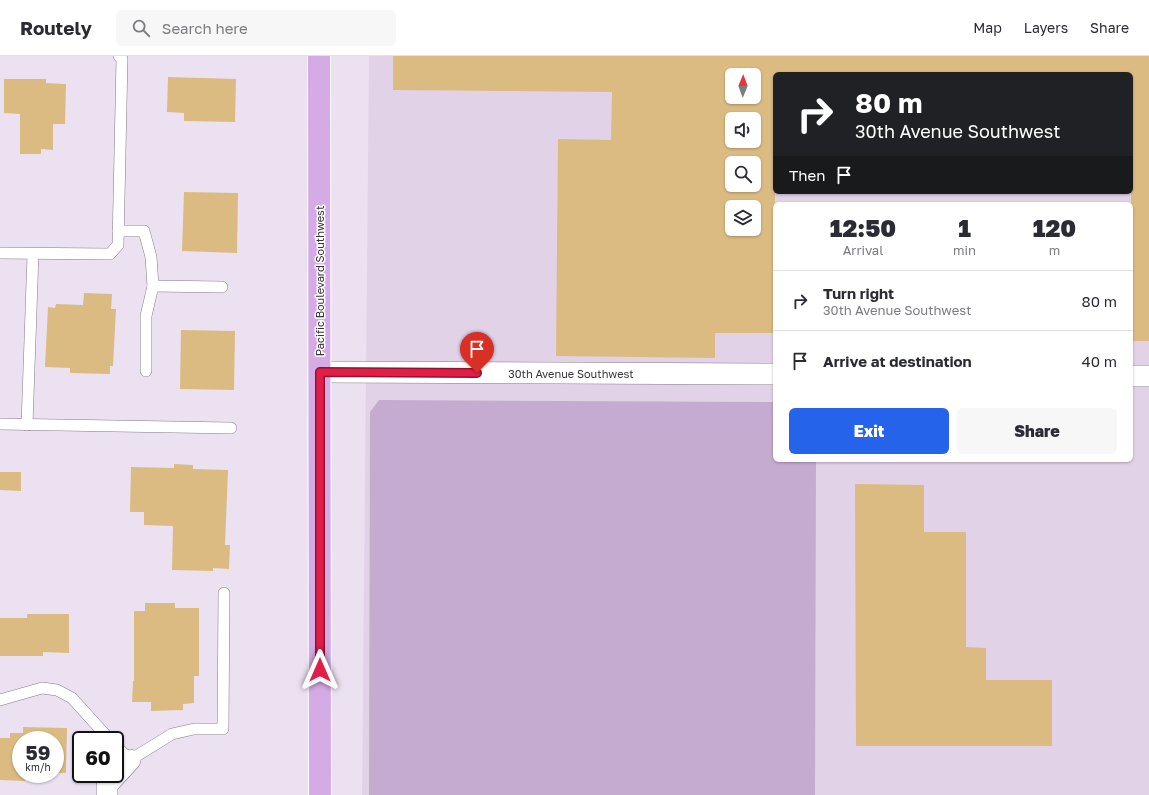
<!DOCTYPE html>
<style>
body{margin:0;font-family:"Golos Text",sans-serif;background:#f7f7f7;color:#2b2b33;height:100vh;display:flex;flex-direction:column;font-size:15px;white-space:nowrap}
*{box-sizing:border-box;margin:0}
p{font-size:13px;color:#7c7c81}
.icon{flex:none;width:22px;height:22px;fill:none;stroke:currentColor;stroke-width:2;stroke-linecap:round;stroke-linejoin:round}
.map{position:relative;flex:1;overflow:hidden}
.details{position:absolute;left:773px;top:146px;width:360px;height:260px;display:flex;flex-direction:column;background:#fff;border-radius:6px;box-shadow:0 1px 3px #0004}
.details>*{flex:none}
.hud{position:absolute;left:773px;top:16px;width:360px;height:122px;border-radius:6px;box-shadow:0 1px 3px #0004;background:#202124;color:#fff;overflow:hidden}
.needle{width:26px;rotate:1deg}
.tools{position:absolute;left:725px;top:12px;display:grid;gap:8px}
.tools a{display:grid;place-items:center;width:36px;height:36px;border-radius:6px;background:#fff;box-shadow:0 1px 3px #0004;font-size:20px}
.speed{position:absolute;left:12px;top:675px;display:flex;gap:8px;font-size:20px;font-weight:700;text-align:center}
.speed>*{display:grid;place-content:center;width:52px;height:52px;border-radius:50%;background:#fff;box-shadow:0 1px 3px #0004;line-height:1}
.speed small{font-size:10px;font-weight:400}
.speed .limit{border:2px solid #111;border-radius:6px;background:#fff;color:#111}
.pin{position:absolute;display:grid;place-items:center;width:34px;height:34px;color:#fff;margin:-41px -17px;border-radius:50% 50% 50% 0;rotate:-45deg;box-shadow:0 0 4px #0007}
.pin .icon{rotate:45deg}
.me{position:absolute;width:44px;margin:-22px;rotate:0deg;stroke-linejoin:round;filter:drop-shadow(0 0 3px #0008)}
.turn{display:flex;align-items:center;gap:14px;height:84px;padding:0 16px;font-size:18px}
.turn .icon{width:52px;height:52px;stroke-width:2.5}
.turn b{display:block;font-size:28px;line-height:34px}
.then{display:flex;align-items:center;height:38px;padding:0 16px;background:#0003;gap:8px;font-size:15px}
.eta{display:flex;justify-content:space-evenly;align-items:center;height:68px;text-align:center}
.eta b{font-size:24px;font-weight:800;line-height:28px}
.button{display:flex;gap:8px;margin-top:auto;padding:8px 16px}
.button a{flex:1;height:46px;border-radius:6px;background:#2563eb;color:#fff;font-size:16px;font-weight:800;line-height:46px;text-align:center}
.button a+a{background:#f7f7f7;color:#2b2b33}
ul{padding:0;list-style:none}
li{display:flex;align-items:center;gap:12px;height:60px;padding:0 16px;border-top:1px solid #e1e1e2}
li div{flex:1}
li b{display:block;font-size:15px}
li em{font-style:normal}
header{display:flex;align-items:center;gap:24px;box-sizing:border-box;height:56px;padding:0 20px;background:#fff;border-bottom:1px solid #e1e1e2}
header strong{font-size:19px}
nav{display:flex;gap:22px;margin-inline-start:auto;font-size:14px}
.search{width:280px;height:36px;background:#f7f7f7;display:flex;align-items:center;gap:10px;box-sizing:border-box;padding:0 14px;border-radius:6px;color:#7c7c81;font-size:15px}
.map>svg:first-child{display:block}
.built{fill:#e1d2e8;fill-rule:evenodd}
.green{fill:#c5abd0}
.building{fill:#dbbb82;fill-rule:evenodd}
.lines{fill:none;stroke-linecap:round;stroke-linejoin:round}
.service-casing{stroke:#857b89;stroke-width:12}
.minor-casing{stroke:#857b89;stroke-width:22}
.primary-casing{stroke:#fff;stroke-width:24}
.service{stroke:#fff;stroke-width:11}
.minor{stroke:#fff;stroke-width:21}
.primary{stroke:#d5abe6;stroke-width:22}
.route-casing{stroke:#92132f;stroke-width:10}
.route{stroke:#e11d48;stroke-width:7}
.labels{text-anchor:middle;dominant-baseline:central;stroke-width:3;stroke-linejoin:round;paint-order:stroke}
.street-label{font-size:11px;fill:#38343a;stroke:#fff}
</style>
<header>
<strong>Routely</strong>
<div class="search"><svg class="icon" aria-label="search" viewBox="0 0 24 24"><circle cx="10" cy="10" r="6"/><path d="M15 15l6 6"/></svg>Search here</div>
<nav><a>Map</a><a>Layers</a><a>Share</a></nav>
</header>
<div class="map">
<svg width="1149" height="739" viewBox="0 0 1149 739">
<rect width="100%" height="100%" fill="#ece1f1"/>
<!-- built -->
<path class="built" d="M369 0H1149V739H362ZM775 18H1131V136H775ZM732 19H754V41H732ZM732 63H754V85H732ZM732 107H754V129H732ZM775 148H1131V404H775ZM732 151H754V173H732Z"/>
<!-- green -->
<polygon class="green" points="379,344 775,346 775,404 816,404 815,739 369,739 370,356"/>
<!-- building -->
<g class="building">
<path d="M393 0H1149V285H1131V18H775V277H715V302L556 300 558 83 611 84 612 36 393 34ZM732 19H754V41H732ZM732 63H754V85H732ZM732 107H754V129H732ZM732 151H754V173H732Z"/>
<polygon points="168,21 236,23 235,66 184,65 184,57 167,56"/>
<polygon points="4,23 46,23 46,27 66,28 65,68 53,68 53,94 41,93 41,98 20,98 20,58 4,57"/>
<polygon points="184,136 238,137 237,197 182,195"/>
<polygon points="84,237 112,238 111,253 116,253 113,310 110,310 110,318 70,317 70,312 45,311 48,251 55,252 56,248 83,249"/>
<polygon points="181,274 235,275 234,334 180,333"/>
<polygon points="174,408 193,409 193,413 228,414 225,489 230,489 229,513 213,512 213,515 172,514 173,470 144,469 144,456 130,456 131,411 174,412"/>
<polygon points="0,416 21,416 21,435 0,434"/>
<polygon points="855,428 924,429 924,476 966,476 966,591 986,592 986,624 1052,624 1052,690 856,690"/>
<polygon points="145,547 175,547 175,552 199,552 199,620 194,620 194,647 183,648 183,654 151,655 151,646 132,646 133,625 134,625 134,555 145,555"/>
<polygon points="27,558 69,558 69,597 43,596 43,600 0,600 0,562 27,562"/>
<polygon points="23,671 67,672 66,717 55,717 55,684 21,684 21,718 25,718 25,725 0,724 0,682 10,682 10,677 23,677"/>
</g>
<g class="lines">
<defs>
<g id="service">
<polyline points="118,175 144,175 151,201 153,230 146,260 146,315"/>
<polyline points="0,197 110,198 118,189 122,3 119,0"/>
<polyline points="153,230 222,231"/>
<polyline points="0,368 231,372"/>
<polyline points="27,369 33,198"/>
<polyline points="0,644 42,632 57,634 72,642 110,684"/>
<polyline points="115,689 130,704 172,678 194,673 223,673 224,537"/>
</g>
<g id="minor">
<polyline points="320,316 775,318"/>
<polyline points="1131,320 1149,320"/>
<polyline points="107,739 107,729 130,704"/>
</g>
<polyline id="primary" points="319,0 320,739"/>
</defs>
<!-- service casing -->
<use href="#service" class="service-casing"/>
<!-- minor casing -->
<use href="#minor" class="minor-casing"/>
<!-- primary casing -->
<use href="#primary" class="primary-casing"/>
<!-- service -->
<use href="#service" class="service"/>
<!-- minor -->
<use href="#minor" class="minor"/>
<!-- primary -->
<use href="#primary" class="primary"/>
</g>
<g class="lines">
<defs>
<polyline id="route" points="320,614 320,316 477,317"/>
</defs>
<!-- route casing -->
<use href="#route" class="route-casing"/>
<!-- route -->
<use href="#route" class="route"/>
</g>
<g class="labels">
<!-- street labels -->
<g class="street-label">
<text transform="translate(319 225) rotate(-90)">Pacific Boulevard Southwest</text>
<text x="571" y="317">30th Avenue Southwest</text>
</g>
</g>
</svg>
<div class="tools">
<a><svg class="needle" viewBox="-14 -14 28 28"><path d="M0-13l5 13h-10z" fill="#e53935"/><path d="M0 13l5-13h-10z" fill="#7c7c81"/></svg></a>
<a><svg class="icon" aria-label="sound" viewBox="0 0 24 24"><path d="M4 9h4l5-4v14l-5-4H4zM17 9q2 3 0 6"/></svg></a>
<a><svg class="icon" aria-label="search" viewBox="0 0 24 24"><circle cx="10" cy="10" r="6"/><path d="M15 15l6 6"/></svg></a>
<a><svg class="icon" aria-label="layers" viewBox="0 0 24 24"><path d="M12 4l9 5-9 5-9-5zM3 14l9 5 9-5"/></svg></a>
</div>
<div class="speed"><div>59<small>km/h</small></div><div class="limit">60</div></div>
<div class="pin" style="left:477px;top:317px;background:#d93025"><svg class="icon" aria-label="arrive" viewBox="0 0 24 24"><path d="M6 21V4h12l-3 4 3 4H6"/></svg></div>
<svg class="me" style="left:320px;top:614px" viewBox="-20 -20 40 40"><path d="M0-17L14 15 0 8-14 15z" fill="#e11d48" stroke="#fff" stroke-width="4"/></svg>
<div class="hud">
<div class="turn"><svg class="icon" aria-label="right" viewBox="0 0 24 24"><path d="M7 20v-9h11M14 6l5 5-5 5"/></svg><div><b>80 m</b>30th Avenue Southwest</div></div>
<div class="then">Then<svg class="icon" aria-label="arrive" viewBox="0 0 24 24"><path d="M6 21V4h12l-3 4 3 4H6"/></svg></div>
</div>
<section class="details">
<div class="eta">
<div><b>12:50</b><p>Arrival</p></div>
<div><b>1</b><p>min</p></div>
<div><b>120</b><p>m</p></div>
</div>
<ul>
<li><svg class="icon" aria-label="right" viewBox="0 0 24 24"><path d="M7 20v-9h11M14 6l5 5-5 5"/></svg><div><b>Turn right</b><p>30th Avenue Southwest</p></div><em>80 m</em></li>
<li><svg class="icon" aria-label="arrive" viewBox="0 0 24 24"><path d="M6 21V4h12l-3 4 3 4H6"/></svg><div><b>Arrive at destination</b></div><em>40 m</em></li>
</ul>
<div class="button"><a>Exit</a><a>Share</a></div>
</section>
</div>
